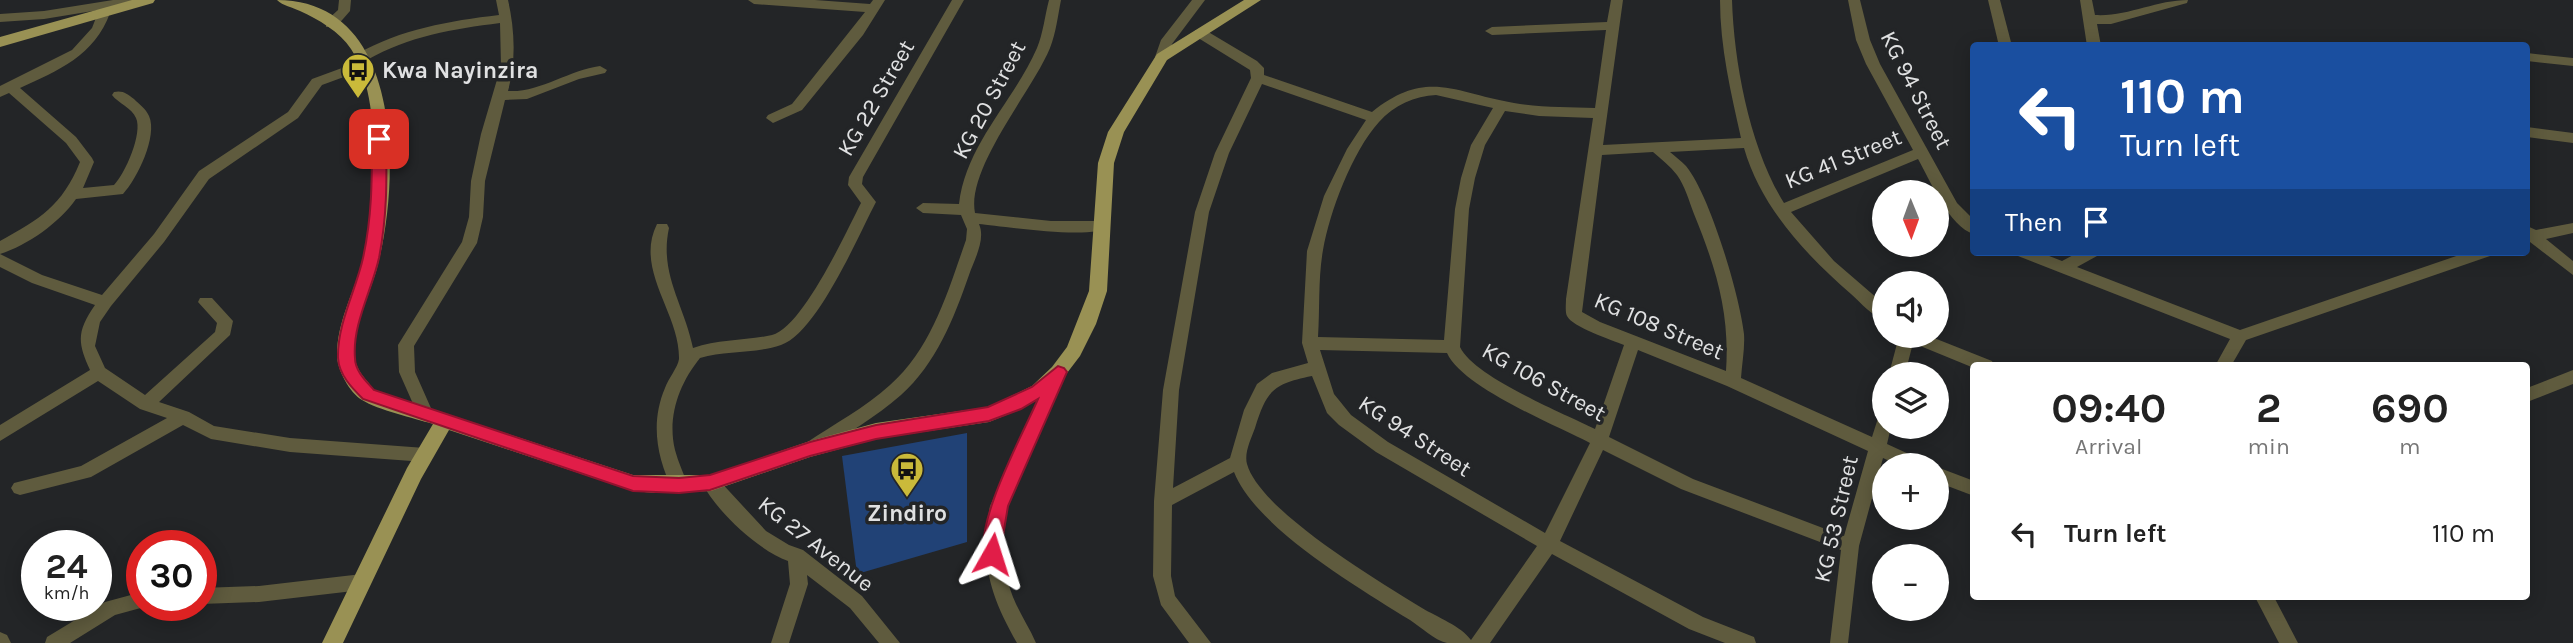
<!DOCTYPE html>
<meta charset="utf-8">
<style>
body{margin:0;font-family:Karla,sans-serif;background:#f6f6f6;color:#222;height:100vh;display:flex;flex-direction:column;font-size:26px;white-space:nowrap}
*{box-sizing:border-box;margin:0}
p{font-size:23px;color:#767676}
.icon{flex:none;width:38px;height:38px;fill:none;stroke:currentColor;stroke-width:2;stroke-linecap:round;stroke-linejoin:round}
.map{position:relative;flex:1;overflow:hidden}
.sheet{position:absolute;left:1970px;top:362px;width:560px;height:238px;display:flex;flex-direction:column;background:#fff;border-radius:7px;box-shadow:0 4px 18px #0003}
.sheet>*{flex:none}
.banner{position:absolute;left:1970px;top:42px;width:560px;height:214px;border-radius:7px;box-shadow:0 4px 18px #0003;background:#1a4fa0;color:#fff;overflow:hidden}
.needle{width:46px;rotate:179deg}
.tools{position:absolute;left:1872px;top:180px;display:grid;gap:14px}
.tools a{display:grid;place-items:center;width:77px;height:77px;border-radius:50%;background:#fff;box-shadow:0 4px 18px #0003;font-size:35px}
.speed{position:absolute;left:21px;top:530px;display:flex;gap:14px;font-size:35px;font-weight:700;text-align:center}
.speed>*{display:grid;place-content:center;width:91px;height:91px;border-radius:50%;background:#fff;box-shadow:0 4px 18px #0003;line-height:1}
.speed small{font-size:18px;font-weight:400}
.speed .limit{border:10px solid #d22;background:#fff;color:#111}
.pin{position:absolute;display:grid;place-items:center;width:60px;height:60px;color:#fff;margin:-30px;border-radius:14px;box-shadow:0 4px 10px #0006}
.me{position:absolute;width:77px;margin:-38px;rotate:6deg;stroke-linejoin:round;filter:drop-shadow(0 0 5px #0008)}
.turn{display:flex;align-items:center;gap:24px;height:147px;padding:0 35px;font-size:32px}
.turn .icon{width:91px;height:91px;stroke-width:2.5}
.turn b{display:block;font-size:49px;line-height:60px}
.then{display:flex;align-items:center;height:66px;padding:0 35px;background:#0003;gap:14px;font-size:26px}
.eta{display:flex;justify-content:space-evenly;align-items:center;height:119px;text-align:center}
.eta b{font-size:42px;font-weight:700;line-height:49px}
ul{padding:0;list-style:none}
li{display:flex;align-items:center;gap:21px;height:105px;padding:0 35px}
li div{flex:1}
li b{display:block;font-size:26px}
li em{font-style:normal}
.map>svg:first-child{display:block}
.building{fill:#214276}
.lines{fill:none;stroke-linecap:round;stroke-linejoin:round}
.minor{fill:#5f5b3e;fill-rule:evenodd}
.major{fill:#999154;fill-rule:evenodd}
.route{fill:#e11d48;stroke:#92132f;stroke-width:2}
.labels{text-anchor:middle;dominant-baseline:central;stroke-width:7;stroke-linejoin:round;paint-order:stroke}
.poi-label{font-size:23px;font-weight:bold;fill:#e0e1e2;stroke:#232527;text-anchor:start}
.street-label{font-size:23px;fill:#e0e1e2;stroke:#232527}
</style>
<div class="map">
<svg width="2573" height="643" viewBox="0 0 2573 643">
<rect width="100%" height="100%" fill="#232527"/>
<!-- building -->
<polygon class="building" points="967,433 967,542 857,574 842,456"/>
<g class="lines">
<!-- minor -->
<g class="minor">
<path d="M113 0H144L138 4 105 9 110 13C95 55 58 71 20 88L76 137 92 158 94 162 83 188 114 185C125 174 143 133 136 118 132 108 118 103 112 95L114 92C123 90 127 94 134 99 139 104 146 109 149 116 158 136 137 179 123 194L76 199C59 223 28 245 0 254V241C40 219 62 206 80 162L66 143 9 93 0 97V86L72 50 92 28 99 10 44 19 0 22V14L44 11Z"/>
<polygon points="339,0 351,0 350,11 336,27 326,27 326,21 338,10"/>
<path d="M496 0H508C515 31 516 61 508 91 539 93 569 70 600 66L607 70 605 73 579 79 527 99 505 100 485 181 483 217 477 243 414 346 415 372 434 415 432 420 426 422 420 420 418 415 399 372 398 345 462 242 469 217 471 181 481 134 501 66 500 23C453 29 409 36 367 60L373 64 371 67 322 85 298 118 209 179 164 242 111 306 100 322 95 346 105 368 145 395 215 332 217 323 198 302 200 298H212L233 321 230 335 159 402 189 412 214 426 290 438 425 448 431 450 433 455 431 460 425 462 290 452 211 439 183 425 91 477 20 495 14 493 11 488 14 483 81 466 167 418 140 409 98 381 0 441V425L90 370C77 342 77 331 95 305L32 283 0 267V254L42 275 102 295 154 234 199 171 288 112 312 79 361 61 355 57 357 54C401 29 449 21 499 15Z"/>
<polygon points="748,0 815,0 870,4 873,0 885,0 863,35 802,110 773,123 766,118 768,115 792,104 865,12 754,4"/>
<path d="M952 0H964L863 177 862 184 876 202C858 236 817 333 781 345 755 354 726 350 700 358 679 384 667 417 675 450 678 462 684 474 688 486L685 491 679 493 673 491C657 458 650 423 665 388 668 379 678 367 679 359 680 313 634 270 657 224H667L669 228C659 274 684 304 693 348 719 339 746 341 772 335 803 327 846 232 861 203L848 185 849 177Z"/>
<path d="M1049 0H1061C1058 15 1056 33 1050 48 1033 90 966 168 975 213L1051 221H1101L1108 226C1097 241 1001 226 979 224 986 240 974 260 969 275 954 318 936 364 901 395 876 417 846 434 818 453L812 455 806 453 804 448 806 443C834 424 865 408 890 385 932 348 948 291 966 240L967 229 961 215 923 213 916 208 923 203 959 204C966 144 1014 101 1037 48 1043 34 1045 15 1049 0Z"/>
<polygon points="1192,0 1205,0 1172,44 1167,60 1157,60 1155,57 1161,40"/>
<path d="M1611 0H1623L1603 145 1741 138C1731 93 1720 47 1720 0H1732C1734 64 1750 148 1784 203L1913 150 1866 64 1856 40 1848 0H1860L1870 40 1880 64 1957 203 1974 220V234C1949 227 1930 180 1918 159L1791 212 1834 261 1885 305V320C1872 316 1861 303 1851 294 1805 254 1761 207 1744 148L1670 152C1675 156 1681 161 1686 166 1710 195 1740 297 1744 334 1745 348 1742 363 1741 378L1872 437 1879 415 1885 413V427H1891L1887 444 1924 461 1926 466H1900L1883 458 1859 546 1848 643H1830L1841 550 1681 489 1603 450 1560 541 1703 617 1754 637 1756 643H1725L1689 629 1552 554 1490 643C1477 643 1459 643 1447 643 1434 640 1421 627 1410 620 1359 588 1256 528 1234 472L1172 505 1171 576 1175 596 1211 643H1189L1161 605 1153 576 1154 501 1163 390 1195 212 1215 153 1251 78 1250 70 1195 36V30H1205L1257 61 1264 68V75L1372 112C1427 68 1454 93 1514 103 1541 108 1568 107 1595 108L1606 30 1492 35 1485 31 1492 27 1607 22ZM1262 84 1366 120 1347 149 1324 196 1307 251 1302 343 1308 363 1272 373 1257 384 1244 410 1230 458 1173 488 1179 390 1209 212 1229 153ZM1436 95 1493 108 1471 145 1461 178 1455 209 1444 340 1318 337C1320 309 1318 278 1323 250 1330 211 1352 152 1379 122 1394 105 1415 96 1436 95ZM1505 111 1539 116 1593 118 1566 299C1566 304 1565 312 1567 316 1572 327 1612 340 1624 345L1595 429C1563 413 1474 377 1460 347L1469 209 1475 178 1485 145ZM1653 152C1661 159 1670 166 1677 175 1685 186 1689 201 1694 214 1716 268 1730 313 1726 371L1600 322 1582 312 1602 155ZM1320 350 1447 353C1462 387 1555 425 1590 443L1545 533 1388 442 1351 415 1334 394ZM1638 350 1727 386 1868 451 1844 536 1693 479 1609 437ZM1312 376 1327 413 1339 425 1376 452 1537 546 1471 640C1461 626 1437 617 1422 608 1380 582 1260 511 1247 464 1244 453 1251 439 1255 428 1267 390 1273 384 1312 376Z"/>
<polygon points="1988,0 2000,0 2012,46 1999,46"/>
<path d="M2080 0H2092L2095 15C2127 17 2156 0 2188 0L2187 3 2111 24H2097L2101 46H2087Z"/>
<polygon points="2374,42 2428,42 2434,46 2368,46"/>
<polygon points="2527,53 2573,58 2573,66 2527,61"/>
<polygon points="2527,127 2573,133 2573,143 2527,137"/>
<polygon points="2573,223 2573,233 2546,239 2573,261 2573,275 2530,242 2527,243 2527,226 2536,230"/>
<polygon points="2015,252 2039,252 2062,261 2079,252 2100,252 2097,256 2077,267 2240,330 2468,252 2493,252 2490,256 2246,340 2231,366 2215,366 2230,339 2018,256"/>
<polygon points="1899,336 1929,336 1992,361 1994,366 1974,366 1974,368 1913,343 1905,374 1889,374"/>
<path d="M1058 367 1064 368 1066 373 1008 506C1001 540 1001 571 1016 604 1022 617 1030 629 1036 643H1017C990 596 979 560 990 506L1050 373 1052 368Z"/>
<polygon points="2573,370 2573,384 2527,402 2527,388"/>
<polygon points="1937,467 1974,481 1974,496 1937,482"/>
<path d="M711 476 717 478 766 531 789 545 803 550 862 596 900 643H879L850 608 807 575 808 584 789 643H771L790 584 788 561C758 550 717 512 702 483L705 478Z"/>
<polygon points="362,574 368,576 371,582 368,588 362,590 259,602 201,604 201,588 259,586"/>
<polygon points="142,592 142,606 148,606 115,615 70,643 45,643 47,637 105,602"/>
<polygon points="2255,597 2274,597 2298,643 2279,643"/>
<polygon points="0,632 7,635 11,643 0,643"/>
</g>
<!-- major -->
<g class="major">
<polygon points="132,0 155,0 153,3 0,47 0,37"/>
<path d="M277 0C402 0 400 173 379 260 372 292 352 324 355 358 356 371 367 380 374 390L633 475H711L810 441 876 423 988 407 1032 386 1052 367 1067 347 1089 291 1098 163 1108 132 1157 54 1244 0H1261L1167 60 1124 132 1114 163 1107 291 1096 324 1080 356 1064 377 1044 396 1021 409 989 422 876 439 810 457 711 491 655 493 633 491 449 430 421 479 343 643H322L407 468 433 424C414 418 378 410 362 400 350 393 337 370 337 355 337 323 353 294 362 263 377 209 383 97 351 49 340 32 318 19 300 11 292 7 283 6 277 0Z"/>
</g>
</g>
<!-- route -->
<path class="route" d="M379 134 386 139C387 181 387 217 379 258 372 290 352 325 355 358 355 371 366 381 374 390L633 476 679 478 710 475 810 442 876 425 988 407 1032 387 1058 366 1064 368 1067 372 1008 506 999 560 992 562 986 560C971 528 1024 432 1038 399L1021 409 989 421 876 439 810 456 710 490 679 493 633 491 363 399C352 388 339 375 338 358 337 324 356 290 363 258 372 217 372 181 372 139Z"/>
<!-- icons -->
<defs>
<symbol id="bus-pin" viewBox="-11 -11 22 30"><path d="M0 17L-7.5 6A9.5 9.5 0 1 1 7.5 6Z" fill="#caba3a" stroke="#232527"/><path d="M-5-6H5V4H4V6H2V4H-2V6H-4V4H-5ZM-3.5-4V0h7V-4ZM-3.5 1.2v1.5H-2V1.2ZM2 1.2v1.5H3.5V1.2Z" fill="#111"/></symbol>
</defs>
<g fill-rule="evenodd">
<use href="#bus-pin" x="339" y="51" width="38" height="52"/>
<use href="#bus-pin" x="888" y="450" width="38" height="52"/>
</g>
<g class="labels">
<!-- poi labels -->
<g class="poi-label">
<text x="382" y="70">Kwa Nayinzira</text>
<text x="907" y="513" text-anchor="middle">Zindiro</text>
</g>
<!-- street labels -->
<g class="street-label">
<text transform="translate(1916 90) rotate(63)">KG 94 Street</text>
<text transform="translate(876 98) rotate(-60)">KG 22 Street</text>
<text transform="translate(989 100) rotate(-62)">KG 20 Street</text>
<text transform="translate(1843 159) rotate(-22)">KG 41 Street</text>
<text transform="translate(1659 326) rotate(23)">KG 108 Street</text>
<text transform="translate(1544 382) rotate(29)">KG 106 Street</text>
<text transform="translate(1415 436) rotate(33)">KG 94 Street</text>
<text transform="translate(1836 519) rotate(-77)">KG 53 Street</text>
<text transform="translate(816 544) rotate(38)">KG 27 Avenue</text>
</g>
</g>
</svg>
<div class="tools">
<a><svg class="needle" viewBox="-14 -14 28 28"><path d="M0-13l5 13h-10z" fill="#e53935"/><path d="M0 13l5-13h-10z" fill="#767676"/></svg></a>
<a><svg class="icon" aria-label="sound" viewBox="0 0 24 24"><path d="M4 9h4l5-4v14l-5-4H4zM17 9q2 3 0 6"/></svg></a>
<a><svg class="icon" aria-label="layers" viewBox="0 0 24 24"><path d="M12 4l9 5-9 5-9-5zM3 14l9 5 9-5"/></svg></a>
<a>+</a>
<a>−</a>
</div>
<div class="speed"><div>24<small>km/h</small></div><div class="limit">30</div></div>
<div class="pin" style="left:379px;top:139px;background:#d93025"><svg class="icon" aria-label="arrive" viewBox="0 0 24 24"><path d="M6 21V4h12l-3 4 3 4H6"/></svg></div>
<svg class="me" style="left:992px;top:554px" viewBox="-20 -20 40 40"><path d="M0-17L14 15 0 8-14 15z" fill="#e11d48" stroke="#fff" stroke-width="4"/></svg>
<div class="banner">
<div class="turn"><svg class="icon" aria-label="left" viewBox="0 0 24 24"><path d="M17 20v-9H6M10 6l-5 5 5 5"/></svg><div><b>110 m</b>Turn left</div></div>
<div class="then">Then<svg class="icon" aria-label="arrive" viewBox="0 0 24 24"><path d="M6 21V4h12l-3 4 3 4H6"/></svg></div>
</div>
<section class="sheet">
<div class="eta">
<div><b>09:40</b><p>Arrival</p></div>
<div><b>2</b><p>min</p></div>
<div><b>690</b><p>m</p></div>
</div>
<ul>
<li><svg class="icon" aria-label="left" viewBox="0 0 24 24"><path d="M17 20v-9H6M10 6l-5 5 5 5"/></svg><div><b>Turn left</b></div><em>110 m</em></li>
</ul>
</section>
</div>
